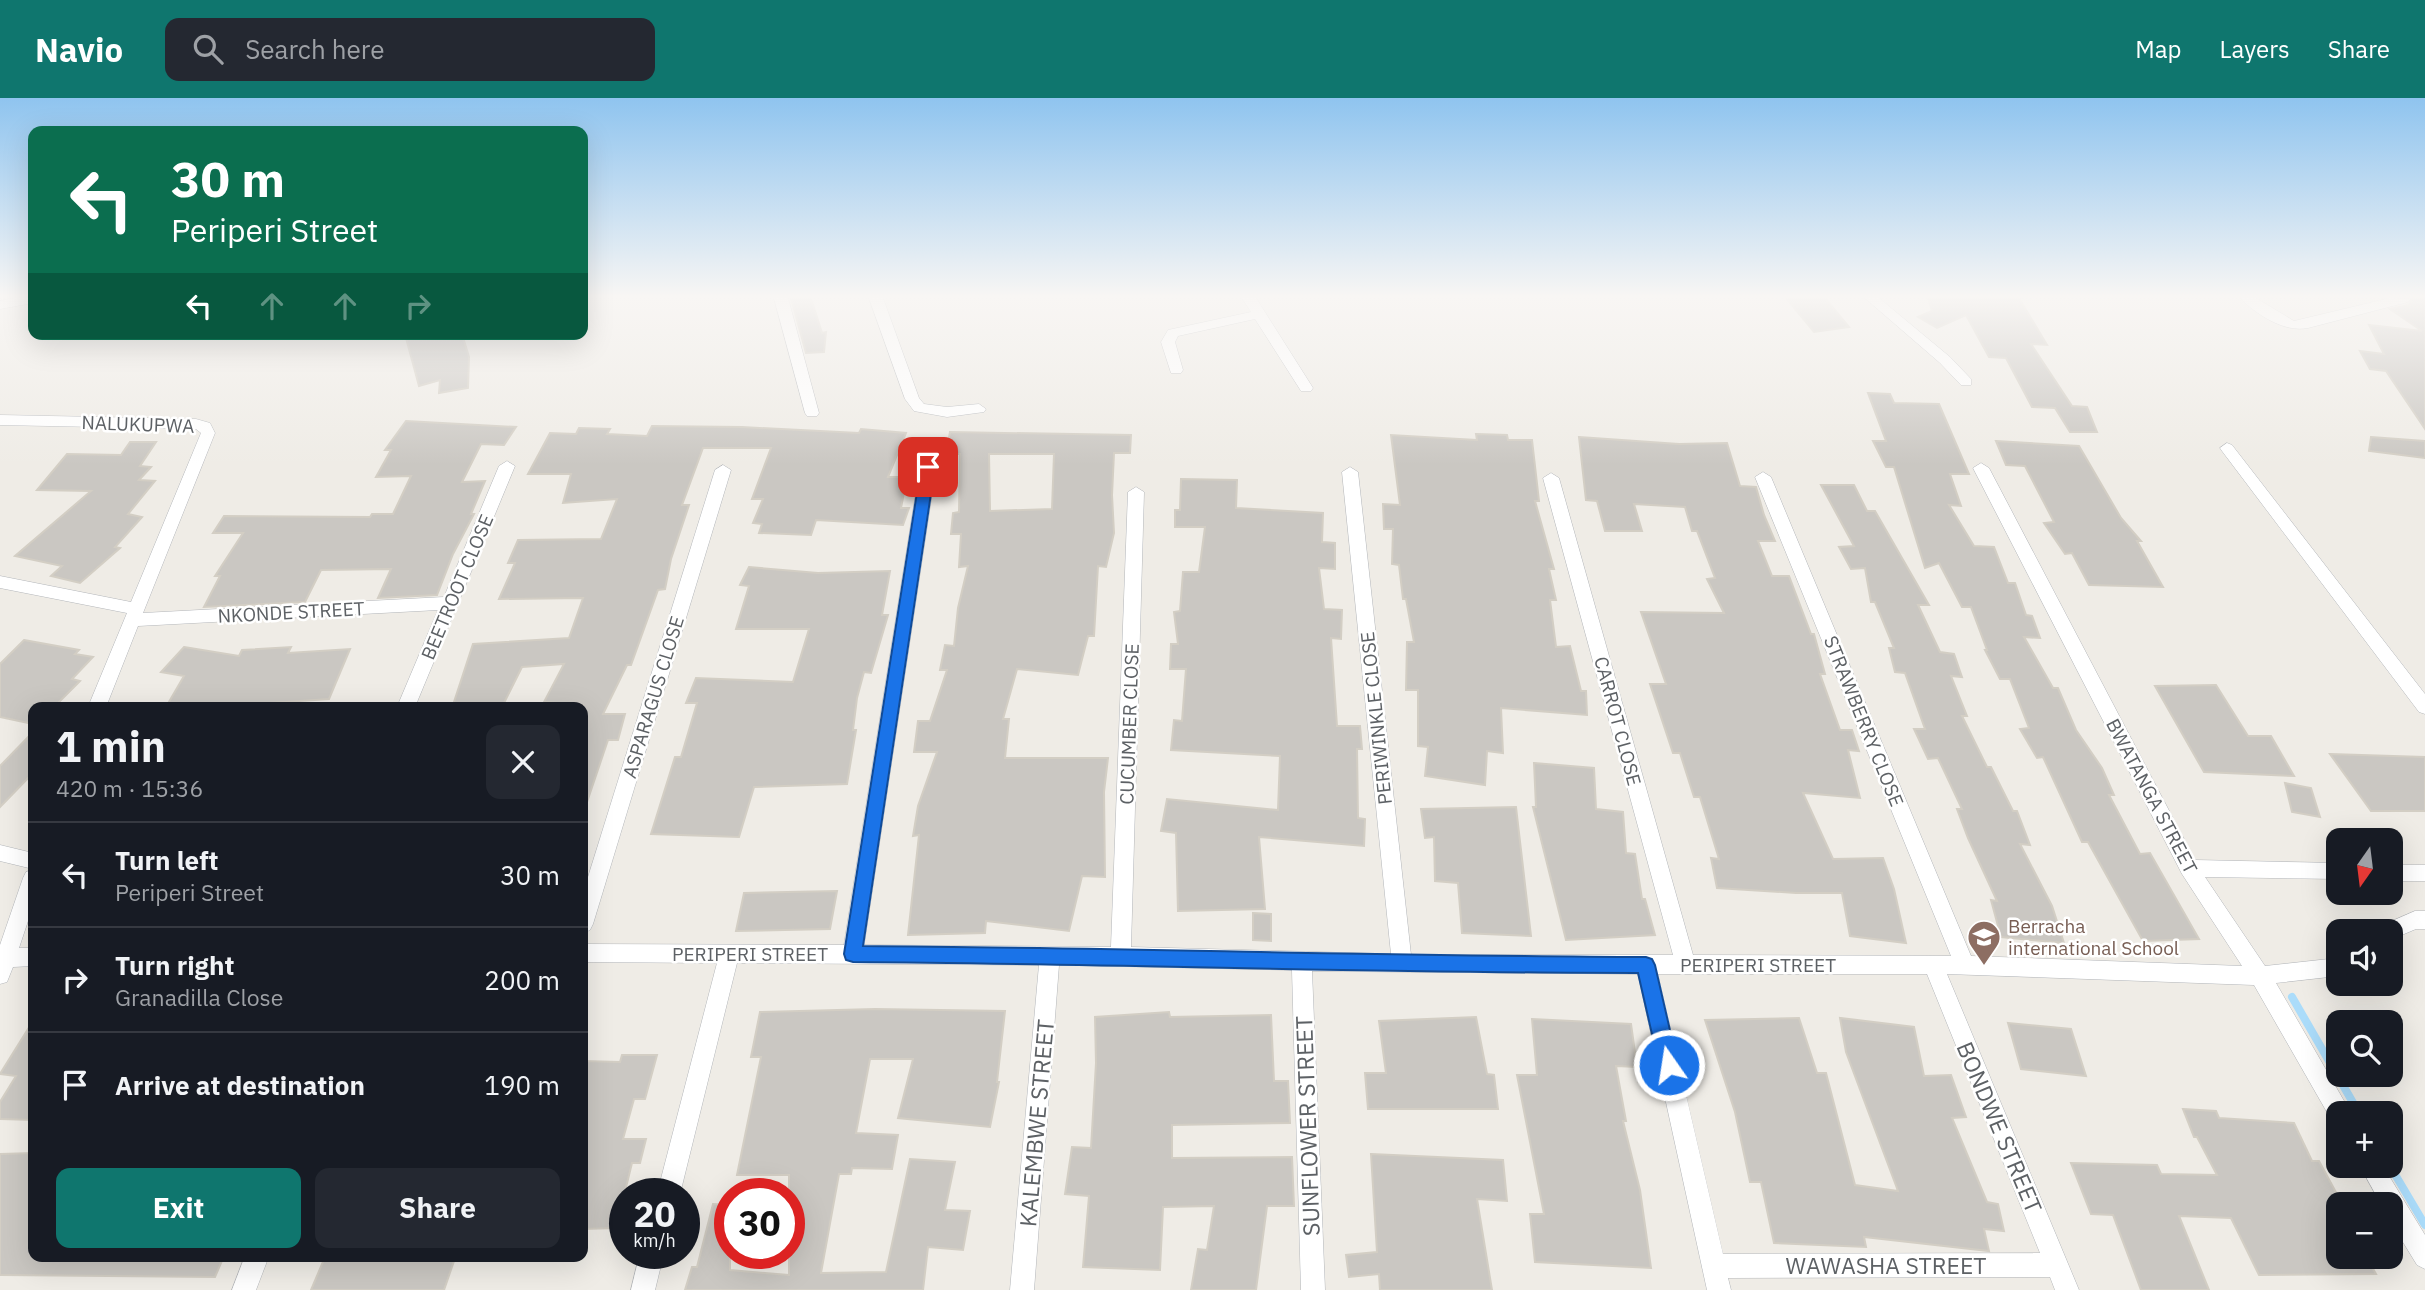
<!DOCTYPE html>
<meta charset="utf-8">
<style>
body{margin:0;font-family:"IBM Plex Sans",sans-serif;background:#242831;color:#f1f3f6;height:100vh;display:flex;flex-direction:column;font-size:26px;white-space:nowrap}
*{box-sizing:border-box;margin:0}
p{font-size:23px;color:#9ea1a6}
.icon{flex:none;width:38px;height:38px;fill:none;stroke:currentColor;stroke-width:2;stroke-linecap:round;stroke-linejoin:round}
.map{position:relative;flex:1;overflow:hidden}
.sheet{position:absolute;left:28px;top:604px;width:560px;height:560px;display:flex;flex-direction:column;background:#171b24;border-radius:14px;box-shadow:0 7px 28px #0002}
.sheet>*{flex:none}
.hud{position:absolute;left:28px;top:28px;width:560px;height:214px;border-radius:14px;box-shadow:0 7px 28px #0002;background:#0b6e4f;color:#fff;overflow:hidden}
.needle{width:46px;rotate:194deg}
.tools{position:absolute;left:2326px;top:730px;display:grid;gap:14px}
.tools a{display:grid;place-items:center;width:77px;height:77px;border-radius:14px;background:#171b24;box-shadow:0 7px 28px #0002;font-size:35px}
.speed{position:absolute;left:609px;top:1080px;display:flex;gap:14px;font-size:35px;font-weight:700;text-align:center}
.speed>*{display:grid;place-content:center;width:91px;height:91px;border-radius:50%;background:#171b24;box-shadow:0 7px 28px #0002;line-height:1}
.speed small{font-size:18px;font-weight:400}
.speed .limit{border:10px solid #d22;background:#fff;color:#111}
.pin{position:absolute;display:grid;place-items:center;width:60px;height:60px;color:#fff;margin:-30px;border-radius:14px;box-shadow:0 4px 10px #0006}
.me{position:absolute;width:77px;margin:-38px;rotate:347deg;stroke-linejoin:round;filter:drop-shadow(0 0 5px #0008)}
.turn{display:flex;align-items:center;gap:24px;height:147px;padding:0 28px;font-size:32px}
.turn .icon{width:91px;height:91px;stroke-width:2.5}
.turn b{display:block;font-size:49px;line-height:60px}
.lanes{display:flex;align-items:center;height:66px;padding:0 28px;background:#0003;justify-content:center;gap:35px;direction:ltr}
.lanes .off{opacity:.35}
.round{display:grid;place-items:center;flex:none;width:74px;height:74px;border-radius:14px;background:#242831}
.head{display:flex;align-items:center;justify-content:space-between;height:119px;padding:0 28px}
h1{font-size:42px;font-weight:700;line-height:52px}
.primary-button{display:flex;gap:14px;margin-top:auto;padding:14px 28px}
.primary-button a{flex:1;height:80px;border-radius:14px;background:#0f766e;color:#fff;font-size:28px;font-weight:700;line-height:80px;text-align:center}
.primary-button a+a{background:#242831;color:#f1f3f6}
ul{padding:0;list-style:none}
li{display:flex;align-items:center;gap:21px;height:105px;padding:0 28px;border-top:2px solid #363941}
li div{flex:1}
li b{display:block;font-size:26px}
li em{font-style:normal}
header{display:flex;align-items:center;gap:42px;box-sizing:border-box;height:98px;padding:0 35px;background:#0f766e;color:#fff}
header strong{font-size:33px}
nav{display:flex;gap:38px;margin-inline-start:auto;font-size:24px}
.search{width:490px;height:63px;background:#242831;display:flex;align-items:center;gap:18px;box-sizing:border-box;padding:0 24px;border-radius:14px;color:#9ea1a6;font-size:26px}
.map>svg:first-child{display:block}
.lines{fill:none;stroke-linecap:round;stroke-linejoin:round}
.stream{stroke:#abdcfa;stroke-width:8}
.building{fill:#cac7c2;stroke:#d3cec4;stroke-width:2;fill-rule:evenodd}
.street-casing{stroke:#b3b6ba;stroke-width:1}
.street{fill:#fff;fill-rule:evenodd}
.route{fill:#1a73e8;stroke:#114b97;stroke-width:2}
.labels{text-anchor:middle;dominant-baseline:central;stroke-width:5;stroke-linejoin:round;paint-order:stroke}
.street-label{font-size:19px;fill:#5d6165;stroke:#fff}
.education-label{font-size:19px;fill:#785e54;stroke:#fff;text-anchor:start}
.near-street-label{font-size:23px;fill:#5d6165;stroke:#fff}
</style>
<header>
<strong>Navio</strong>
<div class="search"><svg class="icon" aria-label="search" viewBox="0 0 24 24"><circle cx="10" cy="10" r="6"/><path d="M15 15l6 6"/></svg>Search here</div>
<nav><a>Map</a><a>Layers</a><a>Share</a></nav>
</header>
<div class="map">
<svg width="2425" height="1192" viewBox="0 0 2425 1192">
<rect width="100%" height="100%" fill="#efece6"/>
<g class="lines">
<!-- stream -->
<g class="stream">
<polyline points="2292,899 2359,1015"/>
<polyline points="2390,1068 2425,1127"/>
</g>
</g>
<!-- building -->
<g class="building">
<polygon points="791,200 811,200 822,235 826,234 824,254 806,255"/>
<polygon points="1786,200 1825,200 1849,229 1814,234"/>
<polygon points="1928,200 2019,200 2047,247 2031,246 2072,308 2087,309 2097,334 2070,334 2055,310 2032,309 2006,260 1989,259 1966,217 1937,230 1918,219 1932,213"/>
<polygon points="2412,200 2425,200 2425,331 2386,273 2370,271 2360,253 2384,256 2369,227 2422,233 2390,211 2409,207"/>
<polygon points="421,236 462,236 469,259 468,290 439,295 440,282 419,288 406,240"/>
<polygon points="1868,295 1890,296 1894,305 1939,306 1969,376 1950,376 1961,408 1949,407 1974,448 1994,449 2008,485 2015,485 2026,517 2032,518 2040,540 2024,539 2053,590 2058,590 2076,632 2102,670 2114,697 2109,697 2140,756 2150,755 2199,841 2143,843 2088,744 2082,744 2043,659 2037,660 2020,631 2029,630 2010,581 2000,581 1985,552 1987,552 1971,509 1962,509 1939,465 1925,470 1894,369 1886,369 1873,343 1886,343"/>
<polygon points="406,323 516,329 504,347 481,346 462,384 485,383 471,416 474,416 453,456 437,497 378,500 391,471 321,472 305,504 204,509 220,478 215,478 243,435 213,435 224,418 370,419 372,416 393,416 411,378 376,379 391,352 385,352"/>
<polygon points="652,328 742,329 859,335 861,331 906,335 888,379 907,379 901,410 909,410 903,427 816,422 811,437 759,435 762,426 753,425 763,401 752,401 771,350 703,350 682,407 689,407 671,461 665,491 658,492 631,567 627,567 603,616 625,616 618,642 608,642 586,707 583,707 583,607 544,604 564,566 522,569 502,609 453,607 473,546 569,540 583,500 499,501 515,465 508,465 518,442 601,441 617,401 563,405 571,376 528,376 550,335 576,336 579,330 610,331 607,336 647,338"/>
<path d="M950 334 1131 337 1130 355H1114L1112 397 1114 435 1106 469 1098 468 1094 538H1088L1078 577 1017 571 1003 621H1009L1005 660H1108L1104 694 1105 779 1082 778 1069 833 986 823 985 835 908 837 919 737 913 738 918 708 937 654H914L918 623H930L947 572H940L945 547 954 548 958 510 968 468 959 469 961 436H951L953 415 959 414 960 356H946ZM989 356H1054L1052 411 990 413Z"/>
<polygon points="1476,336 1507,337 1508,342 1532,342 1539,403 1535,403 1554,471 1549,471 1556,502 1550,502 1556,549 1570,548 1581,593 1586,593 1587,617 1501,610 1503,655 1487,653 1485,687 1425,678 1428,649 1418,648 1418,592 1406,592 1407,544 1414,544 1406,501 1403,501 1399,467 1392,466 1393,431 1384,431 1383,406 1400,407 1391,337 1477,342"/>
<polygon points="1579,339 1679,346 1727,345 1740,388 1756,389 1764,417 1775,443 1758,443 1772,478 1789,478 1811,536 1814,536 1825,576 1820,576 1840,632 1852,632 1859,653 1848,652 1860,700 1803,695 1833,761 1883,760 1894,791 1906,845 1850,838 1842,795 1796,795 1717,790 1711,760 1719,761 1700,699 1694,699 1680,655 1673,655 1650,586 1666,586 1641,514 1724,515 1707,481 1715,480 1697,433 1692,433 1685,409 1634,406 1642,433 1605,433 1597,403 1586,402"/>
<polygon points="2371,339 2425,343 2425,360 2369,353"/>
<polygon points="1996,343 2079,348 2121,420 2141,443 2137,443 2163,489 2089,487 2072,455 2065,456 2044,425 2054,424 2025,368 2006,367"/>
<polygon points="130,344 156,344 140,368 151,369 139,382 155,383 128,416 142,419 115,449 120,450 80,485 51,478 62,468 15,458 91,393 37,392 67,356 121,357"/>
<polygon points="1181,381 1237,382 1236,410 1323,415 1322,444 1335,445 1335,471 1319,470 1324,511 1342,512 1341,541 1331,540 1337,628 1360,628 1362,651 1357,651 1358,720 1365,721 1364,748 1259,739 1265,811 1178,813 1176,735 1161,733 1167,701 1278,712 1280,658 1171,652 1174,622 1182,623 1186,571 1170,571 1171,546 1178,546 1174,514 1180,513 1183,474 1199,474 1205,429 1175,429 1175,412 1180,412"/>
<polygon points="1821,387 1854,387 1867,413 1875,413 1929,507 1918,507 1940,554 1954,556 1962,579 1951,578 1967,618 1962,618 1987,669 1991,669 2013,713 2017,713 2030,747 2020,746 2052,808 2064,845 2001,839 1991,802 1997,803 1968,740 1957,711 1962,711 1938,660 1928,661 1914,631 1925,631 1905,575 1895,574 1889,550 1894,550 1875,504 1871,504 1865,470 1851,471 1839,449 1854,448"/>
<polygon points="749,469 818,475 890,473 882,517 888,517 871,575 864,574 857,600 853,632 856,632 847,686 754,689 739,739 651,736 675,659 681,659 697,605 686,605 696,580 793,584 809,531 736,531 749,488 740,487"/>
<polygon points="24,542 79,552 75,556 93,559 72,581 80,583 54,609 33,609 33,626 0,619 0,566"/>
<polygon points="184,549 239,558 242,552 291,549 288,555 350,551 329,601 256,606 254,609 166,609 184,578 161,574"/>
<polygon points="2216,587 2248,638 2271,638 2294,678 2204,674 2155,588"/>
<polygon points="33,634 33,675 0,709 0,668"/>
<polygon points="2330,656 2425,659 2425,713 2371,713"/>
<polygon points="1534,665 1594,670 1596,711 1623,714 1626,755 1635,756 1642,801 1645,801 1655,837 1566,842 1533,709 1536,709"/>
<polygon points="2285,685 2311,690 2320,719 2292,714"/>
<polygon points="1516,709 1531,838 1462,835 1458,785 1435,783 1434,739 1425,740 1421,711"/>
<polygon points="837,793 830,831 736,833 744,795"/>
<polygon points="1253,815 1271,816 1271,843 1253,842"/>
<polygon points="875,911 1005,913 997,984 999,984 990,1029 898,1020 913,961 870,961 856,1035 898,1037 892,1071 852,1070 851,1076 839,1076 821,1175 886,1174 910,1061 955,1064 945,1112 970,1113 963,1152 928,1149 923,1192 685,1192 692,1169 697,1169 713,1106 730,1107 730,1172 789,1177 789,1077 737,1077 761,959 751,959 760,914"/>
<polygon points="1169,914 1170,919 1271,917 1274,983 1288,983 1290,1025 1172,1027 1172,1060 1292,1059 1294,1108 1267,1108 1256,1192 1191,1192 1198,1151 1207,1152 1214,1108 1163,1109 1160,1172 1083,1169 1089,1098 1065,1096 1072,1049 1091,1050 1096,965 1095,919"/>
<polygon points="1476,919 1487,976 1494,977 1498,1011 1368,1011 1365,975 1386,975 1379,923"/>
<polygon points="1799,920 1817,975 1826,975 1855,1087 1898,1093 1846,954 1840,920 1914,929 1924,978 1951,977 1966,1019 1952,1020 1987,1104 1998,1106 2004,1133 1984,1131 1989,1153 1864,1139 1866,1149 1774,1145 1761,1084 1750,1084 1735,1014 1705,922"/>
<polygon points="1532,921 1631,926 1637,969 1616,968 1626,1023 1623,1023 1640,1092 1651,1170 1535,1164 1530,1116 1544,1116 1517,977 1537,977"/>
<polygon points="33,923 33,1022 0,1021 0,1004 16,978 0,976"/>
<polygon points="2008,925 2071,931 2086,978 2021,971"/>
<polygon points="622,957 657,957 645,1001 634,1001 623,1041 646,1041 640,1065 632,1065 616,1130 583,1131 583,963 620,964"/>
<polygon points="2183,1011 2216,1013 2219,1020 2294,1025 2312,1063 2319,1063 2338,1098 2338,1158 2366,1158 2376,1176 2259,1177 2231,1120 2179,1118 2209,1192 2141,1192 2113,1117 2091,1116 2071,1065 2157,1067 2161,1076 2217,1077 2197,1039 2194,1039"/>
<polygon points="33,1055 33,1158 224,1158 215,1179 0,1177 0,1056"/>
<polygon points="1371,1056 1503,1062 1507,1103 1477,1101 1492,1192 1380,1192 1379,1176 1349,1179 1346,1157 1377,1154"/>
<polygon points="325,1159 454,1163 444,1192 311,1192"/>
</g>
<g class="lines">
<defs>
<g id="street">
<polygon points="15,200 33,200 33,205 0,211 0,203"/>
<polygon points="774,200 788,200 819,315 817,318 807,318 805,315"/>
<polygon points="869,200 883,200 919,300 924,306 947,309 979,306 986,311 984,314 947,319 914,313 905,301"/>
<polygon points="1242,200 1256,200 1313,290 1311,293 1301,293 1255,221 1178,238 1175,244 1183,272 1181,275 1171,275 1161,244 1168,232 1251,214"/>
<polygon points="1865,200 1879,200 1950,259 1971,281 1971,287 1961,287 1940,265"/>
<path d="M2240 200H2256L2294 223 2390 200 2410 201 2408 204 2308 230C2284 235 2256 216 2240 200Z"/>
<polygon points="0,317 196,321 210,325 215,335 143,515 444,499 499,368 507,363 515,368 415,609 397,609 438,512 138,528 106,609 88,609 127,515 0,490 0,478 131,504 201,335 196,331 0,327"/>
<polygon points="2227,345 2232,347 2425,596 2425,616 2419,614 2222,353 2220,350"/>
<path d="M928 364 936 369 864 847 1111 849 1128 394 1136 389 1144 394 1131 849 1391 856 1342 374 1350 369 1358 374 1411 857H1673L1543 380 1551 375 1559 380 1693 857 1951 858 1755 379 1763 374 1771 379 1971 858 2242 868 2182 776 1973 370 1981 365 1989 370 2195 762 2338 765V781L2205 779 2265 868 2338 860V878L2276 885 2351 1015H2338V1025L2332 1023 2254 887 1947 876 2079 1192H2055L2050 1179 1728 1180 1731 1192H1707L1638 876 1312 873 1325 1192H1301L1292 872 1059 867 1034 1192H1010L1039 867 737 865 680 1096H657L717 865 583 864V846L844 847 920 369ZM1658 876H1927L2040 1155 1723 1156Z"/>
<polygon points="723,367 731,372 593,826 590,832 583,835 583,795 715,372"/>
<polygon points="0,747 33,755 33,771 0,763"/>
<rect x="2390" y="767" width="35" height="16"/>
<polygon points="33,772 33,808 19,850 33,850 33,868 13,869 7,884 0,886 0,847 23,780 26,774"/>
<polygon points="2415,813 2425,813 2425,831 2416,831 2390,842 2390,833 2380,833 2383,827"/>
<polygon points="2360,1068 2383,1068 2425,1137 2425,1171 2417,1167 2390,1123 2390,1106 2381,1106"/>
<polygon points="640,1155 664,1155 655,1192 631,1192"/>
<polygon points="245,1158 269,1158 256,1192 232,1192"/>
</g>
</defs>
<!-- street casing -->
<use href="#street" class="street-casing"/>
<!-- street -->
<use href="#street" class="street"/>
</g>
<!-- sky -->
<linearGradient id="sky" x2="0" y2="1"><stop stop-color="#8fc4ef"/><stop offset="0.54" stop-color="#f8f6f4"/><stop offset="1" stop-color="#f8f6f4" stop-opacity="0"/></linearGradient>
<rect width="2425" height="367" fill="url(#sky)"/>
<!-- route -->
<path class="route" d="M928 364 935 369 863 848C1124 850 1385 858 1646 859L1652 861 1655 867 1678 967 1676 974 1669 976 1662 974 1659 967 1638 875C1376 875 1115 866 853 864L846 862 844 856 921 369Z"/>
<!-- icons -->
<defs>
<symbol id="school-pin" viewBox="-11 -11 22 30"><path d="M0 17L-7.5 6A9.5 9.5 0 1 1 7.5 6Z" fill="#8d6e63" stroke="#fff"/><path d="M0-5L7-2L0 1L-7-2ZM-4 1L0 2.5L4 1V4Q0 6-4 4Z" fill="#fff"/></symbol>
</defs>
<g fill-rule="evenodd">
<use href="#school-pin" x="1965" y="820" width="38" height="52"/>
</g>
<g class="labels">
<!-- street labels -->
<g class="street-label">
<text transform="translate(138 326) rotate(2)">NALUKUPWA</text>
<text transform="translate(457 489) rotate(-67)">BEETROOT CLOSE</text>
<text transform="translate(291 514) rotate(-3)">NKONDE STREET</text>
<text transform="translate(653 599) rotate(-73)">ASPARAGUS CLOSE</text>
<text transform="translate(1376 620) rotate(-96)">PERIWINKLE CLOSE</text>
<text transform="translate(1618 623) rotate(75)">CARROT CLOSE</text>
<text transform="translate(1864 623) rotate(68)">STRAWBERRY CLOSE</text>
<text transform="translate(1129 626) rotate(-88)">CUCUMBER CLOSE</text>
<text transform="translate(2152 698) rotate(62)">BWATANGA STREET</text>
<text x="750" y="856">PERIPERI STREET</text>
<text x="1758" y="867">PERIPERI STREET</text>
</g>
<!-- education labels -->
<g class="education-label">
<text x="2008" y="828">Berracha<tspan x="2008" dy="22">international School</tspan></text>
</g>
<!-- near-street labels -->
<g class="near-street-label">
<text transform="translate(1036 1025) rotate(-85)">KALEMBWE STREET</text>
<text transform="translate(1307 1028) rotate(-92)">SUNFLOWER STREET</text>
<text transform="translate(2000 1029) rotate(67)">BONDWE STREET</text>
<text x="1886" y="1167">WAWASHA STREET</text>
</g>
</g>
</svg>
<div class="tools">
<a><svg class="needle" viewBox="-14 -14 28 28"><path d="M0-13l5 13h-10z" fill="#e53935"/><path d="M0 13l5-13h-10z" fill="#9ea1a6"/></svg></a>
<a><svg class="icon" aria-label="sound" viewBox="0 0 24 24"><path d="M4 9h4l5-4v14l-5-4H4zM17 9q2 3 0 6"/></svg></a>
<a><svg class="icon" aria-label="search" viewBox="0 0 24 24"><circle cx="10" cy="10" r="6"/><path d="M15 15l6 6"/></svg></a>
<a>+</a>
<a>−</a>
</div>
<div class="speed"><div>20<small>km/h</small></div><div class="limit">30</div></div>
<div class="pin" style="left:928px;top:369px;background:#d93025"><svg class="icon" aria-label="arrive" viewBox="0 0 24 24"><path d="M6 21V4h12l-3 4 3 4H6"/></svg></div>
<svg class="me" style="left:1669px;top:967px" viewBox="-20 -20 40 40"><circle r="17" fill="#1a73e8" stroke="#fff" stroke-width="3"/><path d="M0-11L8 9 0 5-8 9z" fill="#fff"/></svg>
<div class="hud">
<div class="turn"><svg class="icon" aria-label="left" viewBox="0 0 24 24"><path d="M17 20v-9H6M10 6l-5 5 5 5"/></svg><div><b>30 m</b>Periperi Street</div></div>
<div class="lanes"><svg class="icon" aria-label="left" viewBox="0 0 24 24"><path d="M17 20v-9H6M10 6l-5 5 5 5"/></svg><svg class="icon off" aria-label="ahead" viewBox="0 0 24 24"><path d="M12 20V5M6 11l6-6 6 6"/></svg><svg class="icon off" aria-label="ahead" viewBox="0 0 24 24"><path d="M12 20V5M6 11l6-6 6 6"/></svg><svg class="icon off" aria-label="right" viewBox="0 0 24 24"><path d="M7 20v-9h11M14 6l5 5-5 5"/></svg></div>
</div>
<section class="sheet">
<div class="head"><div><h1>1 min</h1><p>420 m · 15:36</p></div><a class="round"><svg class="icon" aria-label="close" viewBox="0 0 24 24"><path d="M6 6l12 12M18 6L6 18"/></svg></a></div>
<ul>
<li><svg class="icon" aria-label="left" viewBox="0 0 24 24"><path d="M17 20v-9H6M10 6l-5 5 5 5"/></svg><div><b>Turn left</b><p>Periperi Street</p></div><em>30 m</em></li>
<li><svg class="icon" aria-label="right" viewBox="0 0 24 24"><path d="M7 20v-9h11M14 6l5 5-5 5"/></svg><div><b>Turn right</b><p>Granadilla Close</p></div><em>200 m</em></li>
<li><svg class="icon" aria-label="arrive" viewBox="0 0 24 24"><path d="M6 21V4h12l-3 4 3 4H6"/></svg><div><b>Arrive at destination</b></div><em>190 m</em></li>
</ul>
<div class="primary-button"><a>Exit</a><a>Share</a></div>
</section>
</div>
